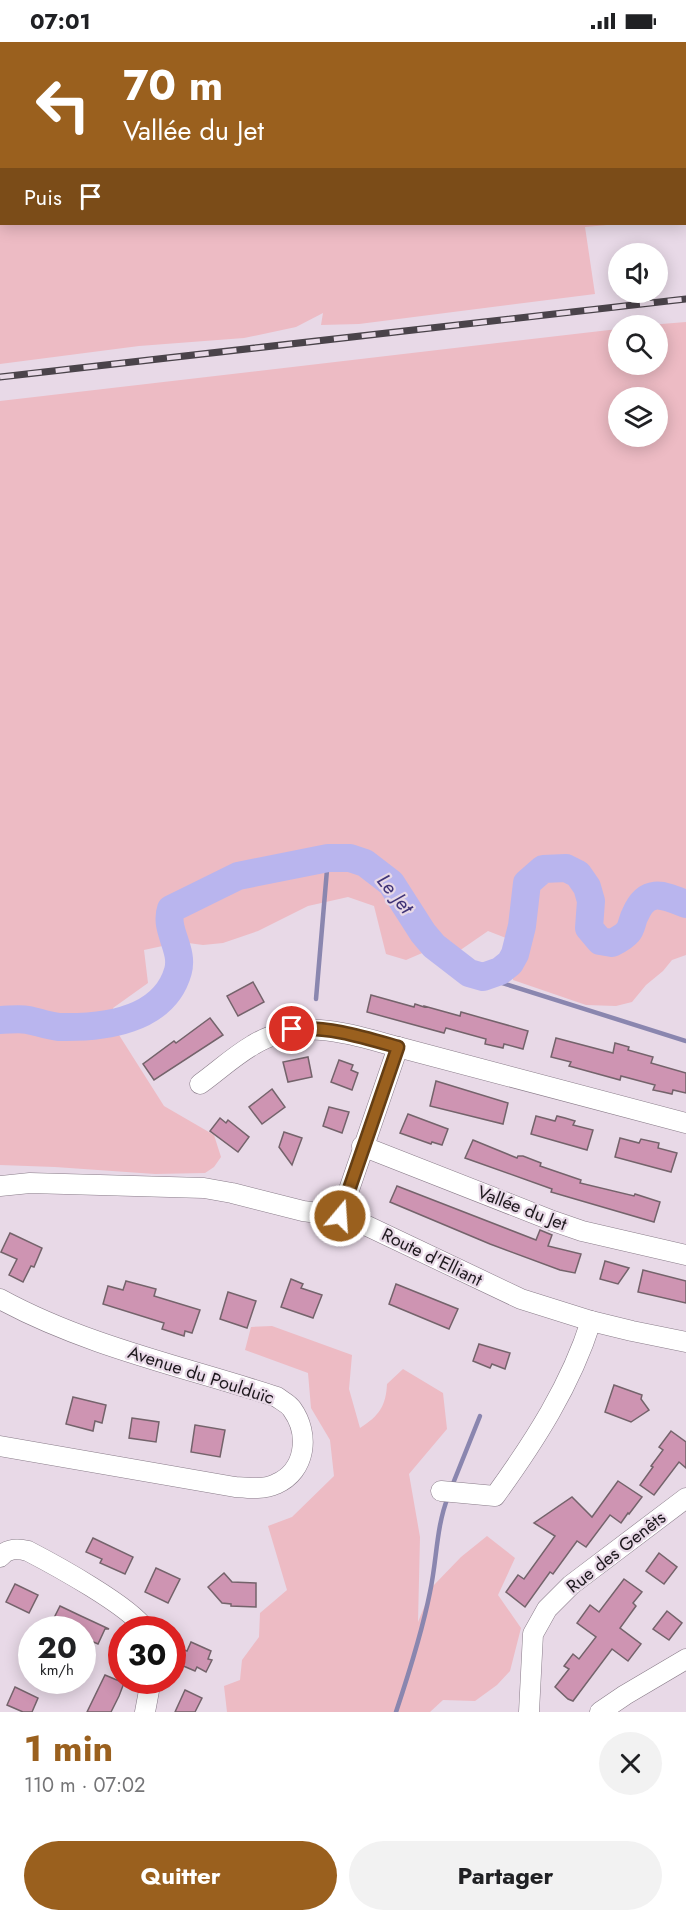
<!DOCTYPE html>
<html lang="fr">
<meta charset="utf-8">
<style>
body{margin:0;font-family:Jost,sans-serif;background:#f2f2f2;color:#202124;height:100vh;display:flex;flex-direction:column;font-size:22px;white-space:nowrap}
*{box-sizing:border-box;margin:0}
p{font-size:20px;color:#757577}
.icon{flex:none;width:33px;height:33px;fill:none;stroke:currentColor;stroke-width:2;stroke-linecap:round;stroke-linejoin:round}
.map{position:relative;height:1670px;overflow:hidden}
.sheet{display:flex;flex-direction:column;background:#fff;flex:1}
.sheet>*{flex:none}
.guide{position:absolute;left:0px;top:0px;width:687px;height:183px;box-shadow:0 3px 15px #0003;background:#9a601e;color:#fff;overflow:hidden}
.tools{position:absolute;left:608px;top:201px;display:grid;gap:12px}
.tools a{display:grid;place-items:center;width:60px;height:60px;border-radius:50%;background:#fff;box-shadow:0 3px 15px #0003;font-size:30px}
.speed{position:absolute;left:18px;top:1574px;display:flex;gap:12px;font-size:30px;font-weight:700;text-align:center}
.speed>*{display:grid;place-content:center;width:78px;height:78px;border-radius:50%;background:#fff;box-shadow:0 3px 15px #0003;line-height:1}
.speed small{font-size:15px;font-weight:400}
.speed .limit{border:9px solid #d22;background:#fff;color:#111}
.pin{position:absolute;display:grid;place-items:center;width:51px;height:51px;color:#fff;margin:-26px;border:3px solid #fff;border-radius:50%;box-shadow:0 2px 6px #0007}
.me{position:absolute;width:66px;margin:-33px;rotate:18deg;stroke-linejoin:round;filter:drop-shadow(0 0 4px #0008)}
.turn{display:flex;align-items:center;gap:21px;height:126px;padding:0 24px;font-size:27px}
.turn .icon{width:78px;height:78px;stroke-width:2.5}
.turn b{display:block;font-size:42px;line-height:51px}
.then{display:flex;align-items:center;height:57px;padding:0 24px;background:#0003;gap:12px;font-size:22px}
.round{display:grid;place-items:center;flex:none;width:63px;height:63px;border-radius:32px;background:#f2f2f2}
.head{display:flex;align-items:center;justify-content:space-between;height:102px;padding:0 24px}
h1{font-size:36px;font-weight:700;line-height:45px;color:#9a601e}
.cta{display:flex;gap:12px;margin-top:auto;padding:12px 24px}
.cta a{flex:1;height:69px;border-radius:36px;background:#9a601e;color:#fff;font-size:24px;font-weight:700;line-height:69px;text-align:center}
.cta a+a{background:#f2f2f2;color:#202124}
.status{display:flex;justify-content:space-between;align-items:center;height:42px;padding:0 30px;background:#fff;direction:ltr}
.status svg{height:16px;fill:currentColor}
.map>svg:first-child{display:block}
.green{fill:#edbbc4;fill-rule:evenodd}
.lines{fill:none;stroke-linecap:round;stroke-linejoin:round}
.stream{stroke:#8a86af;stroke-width:4.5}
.river{stroke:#b9b5ee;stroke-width:28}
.building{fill:#ce94b2;stroke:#74636b;stroke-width:1.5}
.minor-casing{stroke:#897c89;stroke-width:21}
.minor{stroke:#fff;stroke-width:20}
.rail-casing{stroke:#4a434a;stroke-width:7}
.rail{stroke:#e8d9e7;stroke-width:4.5;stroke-dasharray:14;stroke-linecap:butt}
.route-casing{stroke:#643e14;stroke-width:15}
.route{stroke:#9a601e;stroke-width:10}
.labels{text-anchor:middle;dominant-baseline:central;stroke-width:4.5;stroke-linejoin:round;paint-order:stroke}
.street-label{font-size:18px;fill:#1d181d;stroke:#e8d9e7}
.water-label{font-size:20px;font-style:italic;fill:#403477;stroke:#e8d9e7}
</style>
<div class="status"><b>07:01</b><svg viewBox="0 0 49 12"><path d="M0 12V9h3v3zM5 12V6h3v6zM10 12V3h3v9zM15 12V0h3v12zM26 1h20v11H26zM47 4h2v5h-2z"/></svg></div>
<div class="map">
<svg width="686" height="1670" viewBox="0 0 686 1670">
<rect width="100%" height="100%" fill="#e8d9e7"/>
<!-- green -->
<g class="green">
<polygon points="0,0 686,0 686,175 686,2 2,2 2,182 618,182 585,185 595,252 359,282 321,283 323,271 296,285 244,296 139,304 0,322"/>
<path d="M686 280V913L672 918 663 929 646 943 632 960 616 964 586 963 513 938 506 896 488 889 459 909 450 899 406 918 386 912 374 864 348 855 308 864 258 889 223 901 203 903 181 900 144 908 148 941 113 966 119 993 164 1064 214 1093 221 1115 214 1125 205 1131 155 1132 55 1125 0 1123V359L618 287V322H657V284L649 283ZM618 356H657V394H618Z"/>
<path d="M272 1284 352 1313 349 1347 360 1386C379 1374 386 1364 387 1342L403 1327 443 1351 447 1387 409 1432 420 1495 418 1580 433 1544 461 1515 487 1494 515 1516 498 1553 521 1586 510 1629 497 1643 475 1659 443 1658 430 1670H227L224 1644 240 1638 242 1618 259 1595 260 1571 287 1548 268 1484 292 1475 334 1434 330 1398 311 1366 308 1331 245 1308 251 1285Z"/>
</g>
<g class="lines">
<!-- stream -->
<g class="stream">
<polyline points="483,935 686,999"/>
<polyline points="316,957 328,816"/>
<polyline points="452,1444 480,1374"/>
<path d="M396 1670C409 1631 422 1591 430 1550 437 1518 436 1485 448 1455"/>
</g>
<!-- river -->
<path class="river" d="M0 978C9 978 19 976 28 978 38 980 48 984 59 985 103 986 164 979 178 929 184 907 164 888 171 867L238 834 328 816H350L365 821 391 841 423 891 434 904 469 931 483 935 500 929 510 921 515 912 522 884 527 841 543 827 566 826 578 832 587 845 591 859 589 886 600 899 612 901C618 898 624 895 628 890 632 886 632 878 635 873 647 845 663 853 686 862"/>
</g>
<!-- building -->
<g class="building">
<polygon points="253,940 264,960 238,974 227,954"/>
<polygon points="371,953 414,965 415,962 424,965 424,964 460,974 461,970 528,989 523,1007 504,1002 503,1006 485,1002 486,997 446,986 444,991 367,970"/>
<polygon points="210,976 223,993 154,1038 143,1022 174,999 176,1001"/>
<polygon points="556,996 613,1011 615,1001 629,1005 628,1008 653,1015 651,1021 686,1031 686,1051 673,1048 672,1052 663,1050 653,1048 655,1043 621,1034 620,1038 569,1024 571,1020 551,1015"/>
<polygon points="308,1015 312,1035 288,1040 283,1020"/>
<polygon points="339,1018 353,1023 351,1028 358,1031 352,1048 331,1040"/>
<polygon points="436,1039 508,1061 503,1082 430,1064"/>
<polygon points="272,1047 285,1065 262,1082 249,1065"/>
<polygon points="329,1065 349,1070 342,1091 323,1084"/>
<polygon points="408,1072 448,1087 442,1103 432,1100 431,1102 400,1091"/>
<polygon points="536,1074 555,1079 557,1074 565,1076 575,1079 573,1083 593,1088 587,1108 531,1092"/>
<polygon points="220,1076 226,1081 228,1078 249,1095 238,1110 210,1089"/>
<polygon points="284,1090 302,1096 292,1123 279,1105"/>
<polygon points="620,1096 639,1101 641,1097 659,1101 658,1106 677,1111 671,1130 615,1115"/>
<polygon points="473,1098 517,1116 518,1114 523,1114 541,1121 540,1124 581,1138 580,1141 634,1154 635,1152 660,1160 654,1180 551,1150 552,1147 465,1116"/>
<polygon points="397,1144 536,1198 540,1188 552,1193 548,1204 581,1212 575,1231 560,1228 490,1202 390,1160"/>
<polygon points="10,1191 42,1206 34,1225 31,1224 23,1240 9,1233 17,1217 1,1210"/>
<polygon points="605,1219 629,1226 618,1242 600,1237"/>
<polygon points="643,1228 686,1239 686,1261 638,1250"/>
<polygon points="291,1237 303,1242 301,1246 322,1253 313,1276 281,1265"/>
<polygon points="126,1239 156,1247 154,1254 200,1268 192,1291 185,1289 184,1294 162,1287 164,1281 103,1262 108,1244 123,1248"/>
<polygon points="396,1242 458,1267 449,1287 389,1262"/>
<polygon points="228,1250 256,1259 247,1286 220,1277"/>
<polygon points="479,1302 510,1311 505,1327 492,1322 490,1326 473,1319"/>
<polygon points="614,1343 642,1353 641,1357 649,1368 631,1380 605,1370"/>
<polygon points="73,1355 106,1363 102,1381 95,1379 93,1389 66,1382"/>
<polygon points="132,1376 159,1380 156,1400 129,1396"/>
<polygon points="195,1383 225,1388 220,1415 191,1410"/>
<polygon points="671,1389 686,1400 686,1426 679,1420 654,1453 640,1443 653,1425 651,1424 663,1408 659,1405"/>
<polygon points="618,1439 642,1455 629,1472 628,1471 621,1481 610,1473 586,1505 577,1499 553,1532 550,1530 525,1565 506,1550 518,1533 524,1537 555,1494 534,1481 572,1455 592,1475"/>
<polygon points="93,1496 133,1515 125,1532 100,1521 102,1517 86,1510"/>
<polygon points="659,1511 677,1525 664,1542 646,1529"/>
<polygon points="156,1526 180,1537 168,1561 145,1550"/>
<polygon points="224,1531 232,1540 256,1541 256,1565 231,1564 231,1562 222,1561 208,1545"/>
<polygon points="624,1537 642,1550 633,1561 636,1564 620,1586 641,1602 628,1619 612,1607 573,1659 568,1657 555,1645 569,1627 564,1624 573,1612 579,1617 596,1595 577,1581 590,1563 599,1570"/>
<polygon points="15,1542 38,1553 29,1571 6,1560"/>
<polygon points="60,1564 81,1574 109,1587 105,1587 98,1602 82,1595 82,1587 68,1587 52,1580"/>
<polygon points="667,1569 682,1581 669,1598 653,1587"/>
<polygon points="191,1600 211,1609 208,1617 212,1618 206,1630 197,1625 195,1629 181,1623 182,1618 173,1614 176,1605 187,1609"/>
<polygon points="105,1633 124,1641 119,1654 111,1670 87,1670"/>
<polygon points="15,1645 38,1656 32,1670 23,1670 7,1663"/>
<polygon points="185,1648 202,1656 195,1670 175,1670"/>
</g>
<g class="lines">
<defs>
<g id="minor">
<polyline points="0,168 2,167"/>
<path d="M200 1042C218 1029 234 1014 253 1003 300 974 349 992 398 1005"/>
<polyline points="362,1104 553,1179 582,1189 686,1213"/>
<polyline points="0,1144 30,1141 204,1146 232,1151 303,1169 340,1174 361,1181 521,1257 591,1279 632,1289 686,1300"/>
<polyline points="340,1174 398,1005 686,1081"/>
<path d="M0 1257C86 1304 185 1325 277 1355 282 1359 289 1362 292 1367 310 1392 306 1429 276 1442 263 1448 248 1446 235 1445L0 1404"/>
<path d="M441 1449 495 1454C534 1400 571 1343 591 1279"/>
<path d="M0 1515C8 1506 17 1506 28 1509 55 1523 130 1564 145 1587"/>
<polyline points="145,1670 151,1638"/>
<polyline points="529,1670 533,1592 547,1567 571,1543 686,1456"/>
<polyline points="600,1670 625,1653 686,1617"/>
</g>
</defs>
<!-- minor casing -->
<use href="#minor" class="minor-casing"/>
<!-- minor -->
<use href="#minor" class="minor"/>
<defs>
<polyline id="rail" points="0,335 686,257"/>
</defs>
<!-- rail casing -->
<use href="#rail" class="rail-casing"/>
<!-- rail -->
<use href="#rail" class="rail"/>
</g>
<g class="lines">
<defs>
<path id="route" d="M292 987C329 984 363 995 398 1005L340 1174"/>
</defs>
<!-- route casing -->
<use href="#route" class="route-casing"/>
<!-- route -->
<use href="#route" class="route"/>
</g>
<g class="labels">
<!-- street labels -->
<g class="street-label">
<text transform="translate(522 1166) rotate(21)">Vallée du Jet</text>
<text transform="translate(432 1215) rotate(26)">Route d'Elliant</text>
<text transform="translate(201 1333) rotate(18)">Avenue du Poulduïc</text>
<text transform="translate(616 1510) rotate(-38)">Rue des Genêts</text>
</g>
<!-- water labels -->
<g class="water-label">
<text transform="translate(395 852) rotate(51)">Le Jet</text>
</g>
</g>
</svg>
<div class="tools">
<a><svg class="icon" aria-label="sound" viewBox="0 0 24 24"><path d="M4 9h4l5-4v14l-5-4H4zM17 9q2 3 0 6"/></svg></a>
<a><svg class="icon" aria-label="search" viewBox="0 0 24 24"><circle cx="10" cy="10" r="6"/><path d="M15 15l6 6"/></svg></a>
<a><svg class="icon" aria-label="layers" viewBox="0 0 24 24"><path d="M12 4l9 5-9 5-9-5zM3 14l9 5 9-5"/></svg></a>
</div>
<div class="speed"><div>20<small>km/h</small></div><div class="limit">30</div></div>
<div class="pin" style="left:292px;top:987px;background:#d93025"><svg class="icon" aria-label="arrive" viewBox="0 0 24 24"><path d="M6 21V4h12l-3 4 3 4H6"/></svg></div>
<svg class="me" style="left:340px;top:1174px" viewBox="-20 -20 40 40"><circle r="17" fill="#9a601e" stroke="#fff" stroke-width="3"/><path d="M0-11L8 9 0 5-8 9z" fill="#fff"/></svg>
<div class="guide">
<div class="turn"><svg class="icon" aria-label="left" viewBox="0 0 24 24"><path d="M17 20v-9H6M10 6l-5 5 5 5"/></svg><div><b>70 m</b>Vallée du Jet</div></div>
<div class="then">Puis<svg class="icon" aria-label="arrive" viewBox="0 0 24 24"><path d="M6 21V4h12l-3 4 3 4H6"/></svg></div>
</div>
</div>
<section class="sheet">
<div class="head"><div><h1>1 min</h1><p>110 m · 07:02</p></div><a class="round"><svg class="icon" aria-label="close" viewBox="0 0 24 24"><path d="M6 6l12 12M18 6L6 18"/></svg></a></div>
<div class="cta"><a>Quitter</a><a>Partager</a></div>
</section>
